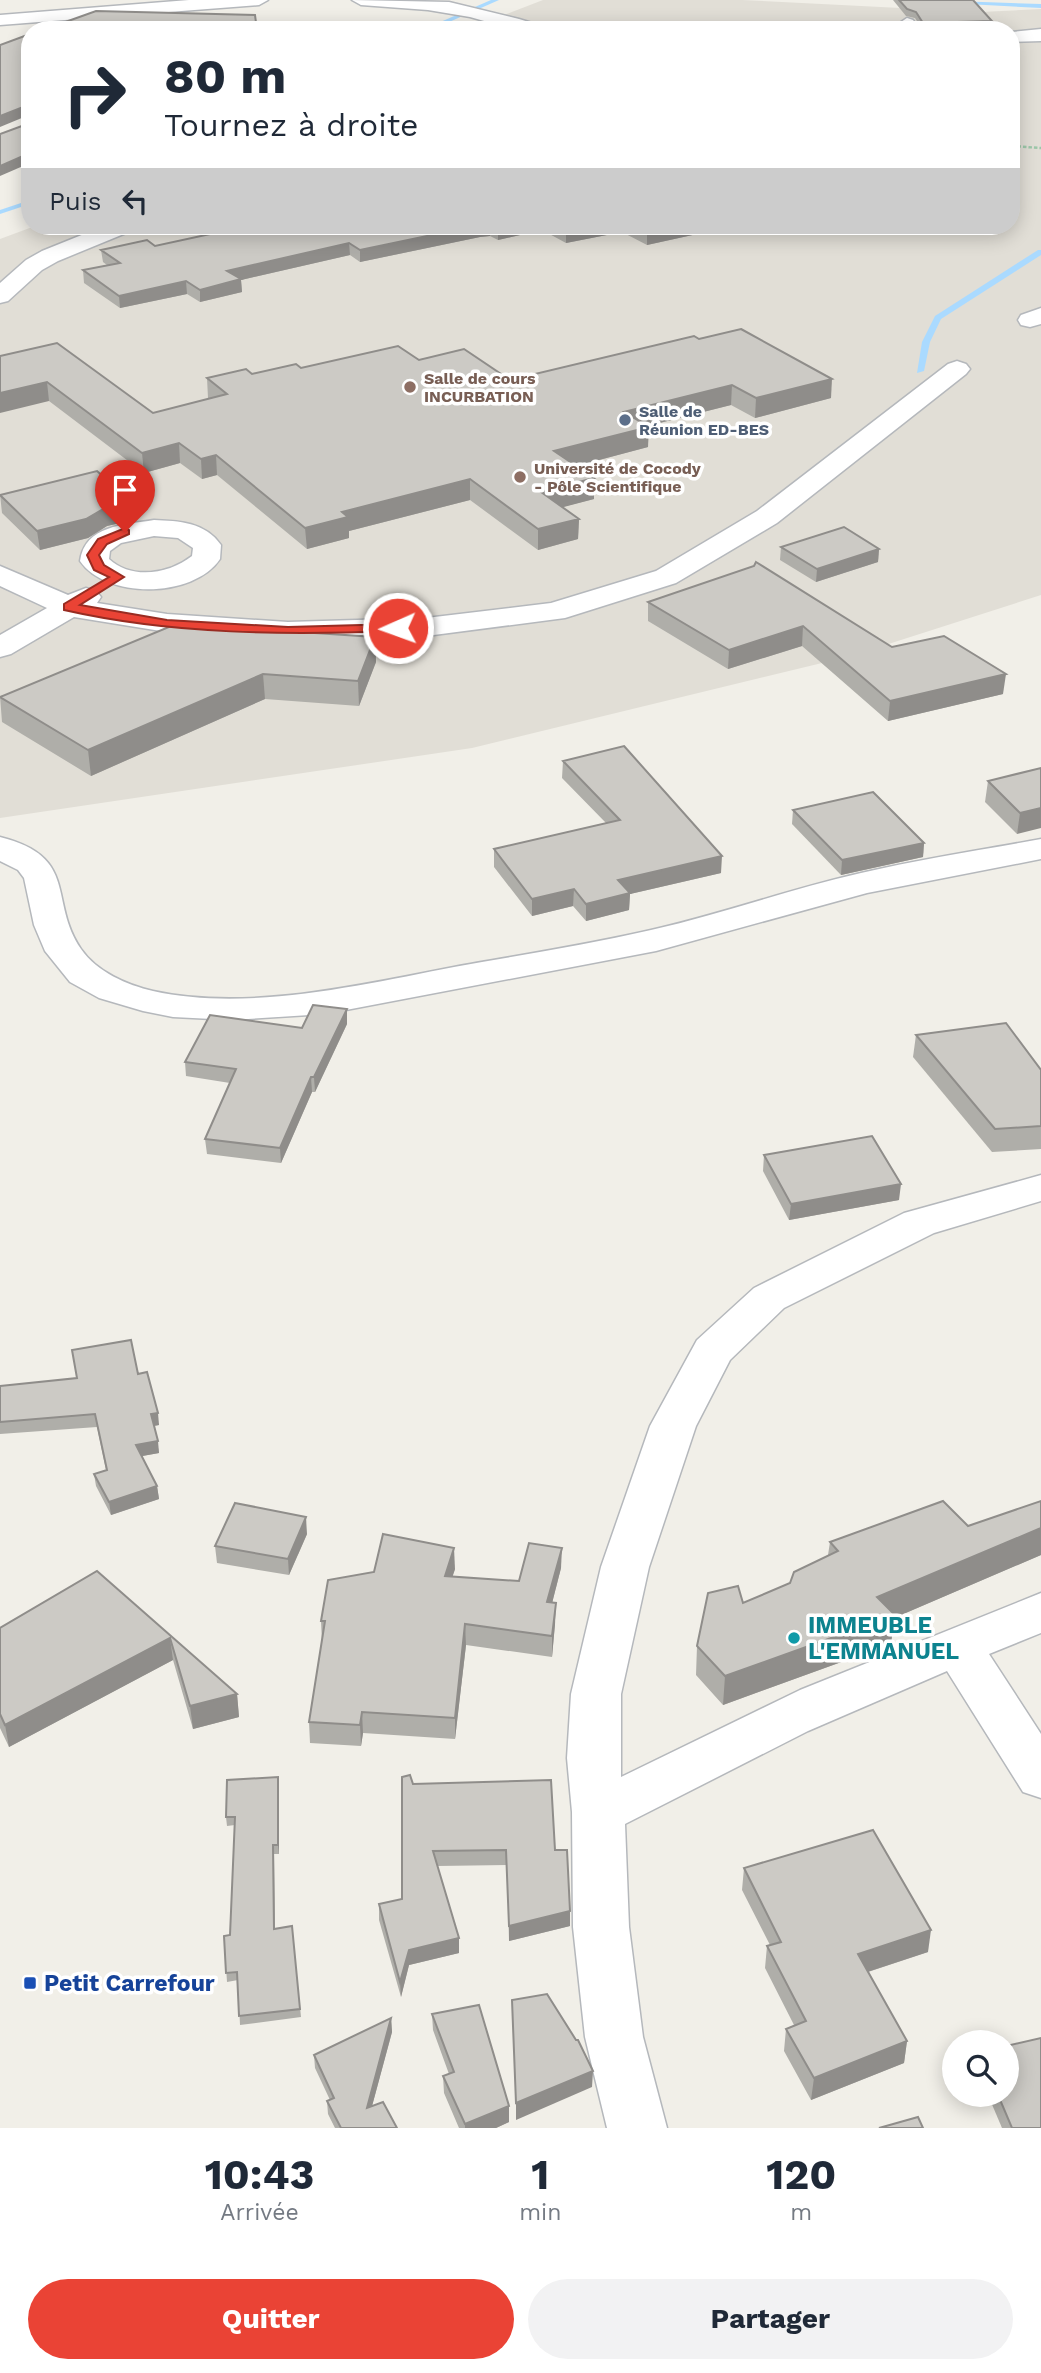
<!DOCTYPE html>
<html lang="fr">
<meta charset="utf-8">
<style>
body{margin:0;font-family:"Work Sans",sans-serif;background:#f2f2f3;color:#1f2937;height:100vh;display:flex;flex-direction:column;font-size:26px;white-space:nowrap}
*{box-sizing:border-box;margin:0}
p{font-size:23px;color:#747a83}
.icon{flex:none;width:38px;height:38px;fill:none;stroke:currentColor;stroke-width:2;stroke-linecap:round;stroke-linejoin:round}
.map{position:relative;height:2128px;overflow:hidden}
.side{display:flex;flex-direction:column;background:#fff;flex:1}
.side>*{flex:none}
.banner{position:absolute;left:21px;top:21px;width:999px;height:214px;border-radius:28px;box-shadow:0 4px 18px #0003;background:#fff;color:#1f2937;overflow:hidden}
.fabs{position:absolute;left:942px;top:2030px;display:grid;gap:14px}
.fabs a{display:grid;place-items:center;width:77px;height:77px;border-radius:50%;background:#fff;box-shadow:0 4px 18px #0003;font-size:35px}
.pin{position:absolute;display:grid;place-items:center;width:60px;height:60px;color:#fff;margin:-72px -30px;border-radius:50% 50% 50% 0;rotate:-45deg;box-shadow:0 0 7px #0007}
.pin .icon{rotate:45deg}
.me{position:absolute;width:77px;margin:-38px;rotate:268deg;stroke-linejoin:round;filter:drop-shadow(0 0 5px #0008)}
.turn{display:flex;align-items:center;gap:24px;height:147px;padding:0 28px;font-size:32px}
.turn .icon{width:91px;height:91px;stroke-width:2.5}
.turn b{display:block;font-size:49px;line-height:60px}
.then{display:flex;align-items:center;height:66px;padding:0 28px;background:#0003;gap:14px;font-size:26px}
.eta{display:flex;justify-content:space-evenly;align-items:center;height:119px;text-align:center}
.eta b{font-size:42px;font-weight:700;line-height:49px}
.primary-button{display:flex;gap:14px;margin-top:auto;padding:14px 28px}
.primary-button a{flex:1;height:80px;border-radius:42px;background:#ea4335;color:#fff;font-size:28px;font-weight:700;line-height:80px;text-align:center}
.primary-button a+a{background:#f2f2f3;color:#1f2937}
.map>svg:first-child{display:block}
.education{fill:#e1ded6}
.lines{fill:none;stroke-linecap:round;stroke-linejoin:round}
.stream{fill:#aadaff;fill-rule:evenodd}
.minor-casing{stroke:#b5b8bc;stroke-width:3}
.path{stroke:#9cc7a9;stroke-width:2.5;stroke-dasharray:3.5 2;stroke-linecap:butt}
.minor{fill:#fff;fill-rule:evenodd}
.wall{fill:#afaea9}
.shaded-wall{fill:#8f8d8a}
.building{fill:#cccac5;stroke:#8f8d8a;stroke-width:2}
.route{fill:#ea4335;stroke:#982c22;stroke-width:2}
.education-dot{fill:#8d6e63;stroke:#fff;stroke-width:2.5}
.service-dot{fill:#5c6f8a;stroke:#fff;stroke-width:2.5}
.culture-dot{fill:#0f9aa8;stroke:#fff;stroke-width:2.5}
.transit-dot{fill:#1a4fb4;stroke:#fff;stroke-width:2.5}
.labels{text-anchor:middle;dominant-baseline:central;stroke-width:7;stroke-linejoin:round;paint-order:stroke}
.far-education-label{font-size:16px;font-weight:bold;fill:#785e54;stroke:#fff;text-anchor:start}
.far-service-label{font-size:16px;font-weight:bold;fill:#4e5e75;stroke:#fff;text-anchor:start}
.near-culture-label{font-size:23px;font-weight:bold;fill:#0d838f;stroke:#fff;text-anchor:start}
.near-transit-label{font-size:23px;font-weight:bold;fill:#164399;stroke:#fff;text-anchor:start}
</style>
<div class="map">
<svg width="1041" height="2128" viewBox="0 0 1041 2128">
<rect width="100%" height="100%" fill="#f1efe8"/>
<!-- education -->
<polygon class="education" points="543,0 742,0 980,12 1041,9 1041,595 851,656 472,748 0,818 0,239 35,226 1012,226 1012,30 465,30"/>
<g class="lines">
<!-- stream -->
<g class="stream">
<polygon points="491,0 499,0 431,30 422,30"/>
<polygon points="926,0 1041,4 1041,8 929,2"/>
<polygon points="30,200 30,204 0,214 0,210"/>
<polygon points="1038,250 1041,250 1041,255 941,319 930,342 924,371 917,373 922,342 935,316"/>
</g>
<defs>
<g id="minor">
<polygon points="189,0 268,0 259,5 0,25 0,15"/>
<polygon points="352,0 449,2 519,19 542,26 544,30 516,30 470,17 428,10 361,5"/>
<polygon points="907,18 913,20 920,30 902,30 898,24"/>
<polygon points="1041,29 1041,41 1012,42 1012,32"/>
<polygon points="104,226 134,226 131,231 58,261 42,270 8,301 0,303 0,283 26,260 42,251"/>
<polygon points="1041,308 1041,324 1030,327 1021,325 1018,320 1021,315"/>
<polygon points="957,361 966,364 970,369 966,374 777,523 676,583 565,618 426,636 288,640 167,632 74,617 11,654 0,657 0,635 47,608 0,586 0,566 68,595 86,588 96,591 101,597 97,603 167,614 288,622 426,618 551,603 656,571 757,511 948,364"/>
<path d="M154 520C179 521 205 522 221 545L220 559C194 598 107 600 80 561 85 525 124 525 154 520ZM154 536 178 538 193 548 192 556C169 574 132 580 109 559L110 551 121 543Z"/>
<path d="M0 837C80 857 48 901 81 949 97 972 127 985 153 991 247 1012 361 985 454 967 520 955 586 945 651 930 722 914 790 889 861 873 920 859 981 850 1041 839V859L867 893 656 951 325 1014 232 1020 173 1017 143 1011 99 998 70 982 45 951 34 925 24 878 18 870 0 861Z"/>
<polygon points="1041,1175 1041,1201 934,1233 784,1308 730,1360 696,1426 649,1567 621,1694 621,1777 800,1690 1041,1593 1041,1633 989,1654 1041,1734 1041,1798 1023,1792 947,1671 808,1731 625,1824 629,1927 643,2037 667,2128 607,2128 585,2037 573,1927 572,1812 567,1758 571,1694 601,1567 650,1426 697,1340 754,1288 904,1213"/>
</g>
</defs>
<!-- minor casing -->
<use href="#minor" class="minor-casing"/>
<!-- path -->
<g class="path">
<polyline points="1012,146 1041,148"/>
<polyline points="689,226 713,230 722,226"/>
</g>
<!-- minor -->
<use href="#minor" class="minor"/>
</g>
<!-- wall -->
<g class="wall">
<polygon points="893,0 973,0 992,21 991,27 922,29 915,18 906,16"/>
<polygon points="217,226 697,226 697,234 647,245 622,232 566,243 542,230 498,240 490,236 480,237 360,262 350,255 241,280 242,292 200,302 187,294 120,308 84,283 83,270 107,265 103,262 101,250 155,246 225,231"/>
<polygon points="694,336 831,398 755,418 731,405 647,426 648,447 576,466 594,499 562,507 579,519 578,539 538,550 470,500 349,531 349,538 307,549 217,475 202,479 180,463 144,473 49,401 0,356 153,413 209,399 208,398 207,378 252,374 301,368 419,360 510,380"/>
<polygon points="0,494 133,520 107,526 88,538 40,550 2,513"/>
<polygon points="781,547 879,549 878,562 816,582 780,560"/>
<polygon points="754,566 892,647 1003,694 888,721 802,646 728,669 648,621 648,602"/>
<polygon points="375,637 376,662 359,706 265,699 91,776 2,722 0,696"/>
<polygon points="563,761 721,873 630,894 629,910 586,921 573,906 532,916 494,867 494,849 606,823 562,778"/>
<polygon points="1041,768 1017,834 985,802 988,781"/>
<polygon points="793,810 924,843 923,857 841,875 792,824"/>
<polygon points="347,1024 315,1092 312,1092 281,1163 207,1154 205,1139 230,1083 186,1076 185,1062 302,1028"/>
<polygon points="916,1035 1041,1070 1041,1149 992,1152 913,1057"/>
<polygon points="764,1155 899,1200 789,1220 763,1171"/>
<polygon points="138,1374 159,1425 154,1426 159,1453 142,1456 157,1486 159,1499 111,1515 96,1486 94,1474 106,1470 97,1427 0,1434 0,1386"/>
<polygon points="1041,1501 1041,1555 894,1618 891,1644 723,1705 696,1675 697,1646 743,1603 790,1583 828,1555 830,1542 968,1526"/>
<polygon points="307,1534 289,1575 217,1563 215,1546"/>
<polygon points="561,1568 552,1603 555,1624 552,1657 466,1645 455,1739 363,1733 361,1746 310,1743 309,1722 322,1642 321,1621 455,1569 452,1577 519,1581"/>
<polygon points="97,1571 237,1694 239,1717 193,1729 173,1660 9,1747 0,1728 0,1628"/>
<polygon points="413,1784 555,1850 570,1926 509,1941 507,1865 437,1866 459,1938 459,1953 409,1965 401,1997 379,1920 379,1904 402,1899"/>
<polygon points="279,1786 279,1854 274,1854 275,1929 292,1926 301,2017 240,2025 238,1980 227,1982 224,1936 230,1935 235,1825 227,1826 226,1817"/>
<polygon points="744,1868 928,1952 868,1972 907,2041 904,2063 811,2100 784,2051 786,2029 794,2025 765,1968 767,1946 770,1945 742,1890"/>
<polygon points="432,2014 509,2122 496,2128 459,2128 444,2093 443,2076 449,2074 433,2030"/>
<polygon points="391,2018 392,2032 372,2106 397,2128 335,2128 328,2114 327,2101 330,2100 315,2068 314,2055"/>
<polygon points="988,2095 1006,2095 1041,2128 1002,2128"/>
</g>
<!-- shaded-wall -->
<g class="shaded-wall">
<polygon points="28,105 29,115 0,127 0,116"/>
<polygon points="30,153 30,163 0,176 0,166"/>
<polygon points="475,226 490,226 490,236 480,237 360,262 360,250"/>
<polygon points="509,226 542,226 542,230 498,240 498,228"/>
<polygon points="594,226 622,226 622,232 566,243 566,231"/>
<polygon points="680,226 697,226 697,234 647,245 647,233"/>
<polygon points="349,243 350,255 241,280 242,292 200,302 200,290 227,271"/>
<polygon points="186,281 187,294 120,308 119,296"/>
<polygon points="832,379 831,398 755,418 756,398"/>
<polygon points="47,382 49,401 0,413 0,393"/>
<polygon points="732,385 731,405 624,432 624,412"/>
<polygon points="649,427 648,447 554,472 554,451"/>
<polygon points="179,443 180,463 144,473 142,453"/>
<polygon points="216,455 217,475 202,479 201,459"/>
<polygon points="594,478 594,499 541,513 541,492"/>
<polygon points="470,479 470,500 349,531 349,538 307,549 305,528 342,512"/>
<polygon points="132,502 133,520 107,526 88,538 40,550 37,531 105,508"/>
<polygon points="579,519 578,539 538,550 538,529"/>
<polygon points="879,549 878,562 816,582 817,569"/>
<polygon points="803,626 802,646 728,669 729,650"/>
<polygon points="375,637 376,662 359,706 358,681"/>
<polygon points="263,674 265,699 91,776 88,750"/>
<polygon points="1006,674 1003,694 888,721 890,701"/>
<polygon points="1041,808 1041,828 1017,834 1020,813"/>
<polygon points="924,843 923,857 841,875 842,860"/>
<polygon points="722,856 721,873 630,894 629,910 586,921 586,904 618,880"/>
<polygon points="574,889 573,906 532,916 532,899"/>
<polygon points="347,1009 347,1024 315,1092 314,1077"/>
<polygon points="311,1077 312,1092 281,1163 280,1148"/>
<polygon points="901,1184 899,1200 789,1220 791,1204"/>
<polygon points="158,1413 159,1425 153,1426 151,1414"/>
<polygon points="158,1441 159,1453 137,1457 136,1445"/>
<polygon points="157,1486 159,1499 111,1515 109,1502"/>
<polygon points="306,1517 307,1534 289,1575 288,1559"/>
<polygon points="1041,1528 1041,1555 894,1618 891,1644 723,1705 725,1676 877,1597"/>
<polygon points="454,1548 455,1569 446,1597 445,1576"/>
<polygon points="562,1548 561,1568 547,1623 547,1602"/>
<polygon points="556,1603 555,1624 552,1657 552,1636"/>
<polygon points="465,1624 466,1645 455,1739 455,1718"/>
<polygon points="170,1638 173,1660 9,1747 5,1725"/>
<polygon points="237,1694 239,1717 193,1729 190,1706"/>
<polygon points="362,1712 363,1733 361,1746 360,1725"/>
<polygon points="278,1777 279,1786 279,1854 278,1845"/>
<polygon points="570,1911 570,1926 509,1941 509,1926"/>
<polygon points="931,1930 928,1952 855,1976 858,1954"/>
<polygon points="459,1938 459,1953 409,1965 401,1997 400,1982 409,1950"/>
<polygon points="391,2018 392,2032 368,2121 367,2108"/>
<polygon points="907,2041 904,2063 811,2100 814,2078"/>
<polygon points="593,2071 592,2087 516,2120 516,2103"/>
<polygon points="509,2106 509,2122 496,2128 465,2128 465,2124"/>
</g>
<!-- building -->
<g class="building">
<polygon points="899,0 973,0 992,21 923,23 916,12 907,9"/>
<polygon points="96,11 255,15 257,30 43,30"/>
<polygon points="30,34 30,106 28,105 0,116 0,45"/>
<polygon points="30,123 30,153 0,166 0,134"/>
<polygon points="235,226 475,226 360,250 349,243 227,271 241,279 200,290 186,281 119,296 83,270 120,263 101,250 147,240 155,246 238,228"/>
<polygon points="494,226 509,226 498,228"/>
<polygon points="556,226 594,226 566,231"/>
<polygon points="633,226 680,226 647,233"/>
<polygon points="741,329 832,379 756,398 732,385 624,412 649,427 554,451 594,478 541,492 579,519 538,529 470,479 342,512 348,517 305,528 216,455 201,459 179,443 142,453 47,382 0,393 0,356 57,343 153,413 227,394 207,378 246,369 252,374 296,364 301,368 398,346 419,360 464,349 510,380 694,336 699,339"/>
<polygon points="97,471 132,502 105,508 86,519 37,531 0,495"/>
<polygon points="844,527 879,549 817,569 781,547"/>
<polygon points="756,562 892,647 944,636 1006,674 890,701 803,626 729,650 648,602 754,566"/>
<polygon points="176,624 375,637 358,681 263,674 88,750 0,697"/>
<polygon points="624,746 722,856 618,880 630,893 586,904 574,889 532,899 494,849 620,820 563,761"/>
<polygon points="1041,768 1041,808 1020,813 988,781"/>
<polygon points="873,792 924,843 842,860 793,810"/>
<polygon points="313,1005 347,1009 314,1077 311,1077 280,1148 205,1139 236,1069 185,1062 210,1015 302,1028"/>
<polygon points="1006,1023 1041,1070 1041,1126 995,1129 916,1035"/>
<polygon points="872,1136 901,1184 791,1204 764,1155"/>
<polygon points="131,1340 138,1374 147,1372 158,1413 151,1414 158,1441 136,1445 157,1486 109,1502 94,1474 107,1470 95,1414 0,1422 0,1386 77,1378 72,1350"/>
<polygon points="943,1501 968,1526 1041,1501 1041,1528 877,1597 895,1615 725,1676 697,1646 708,1593 738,1586 743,1603 790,1583 794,1572 838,1551 830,1542"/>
<polygon points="235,1503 306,1517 288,1559 215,1546"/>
<polygon points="383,1534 454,1548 445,1576 519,1581 529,1543 562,1548 547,1602 556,1603 552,1636 465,1624 455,1718 362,1712 360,1725 309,1722 325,1621 321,1621 328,1580 374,1572"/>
<polygon points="97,1571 237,1694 190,1706 170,1638 5,1725 0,1714 0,1628"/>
<polygon points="410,1775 413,1784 551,1780 555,1850 567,1850 570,1911 509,1926 506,1850 433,1851 459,1938 409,1950 400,1982 379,1904 402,1899 402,1777"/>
<polygon points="278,1777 278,1845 273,1845 274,1929 292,1926 300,2009 239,2016 237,1972 226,1973 224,1936 230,1935 235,1817 226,1817 227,1780"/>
<polygon points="873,1830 931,1930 858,1954 907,2041 814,2078 786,2029 806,2021 767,1946 781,1942 744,1868"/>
<polygon points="547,1994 576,2040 578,2040 593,2071 516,2103 512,2000"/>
<polygon points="479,2005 509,2106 465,2124 443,2076 454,2072 432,2014"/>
<polygon points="391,2018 367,2108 383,2102 397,2128 341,2128 327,2101 334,2098 314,2055"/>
<polygon points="1041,2038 1041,2128 1012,2128 998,2095 1006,2095 1006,2046"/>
<polygon points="918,2117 923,2128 879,2128"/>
</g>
<!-- route -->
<path class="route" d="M125 528 129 530V534L107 544 99 555 104 565 124 577 80 605 167 620 288 627 398 624 404 628 398 631C287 635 174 635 64 610V604L109 577 94 570 87 555 98 539Z"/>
<!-- markers -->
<g class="education-dot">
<circle cx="410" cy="387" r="7"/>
<circle cx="520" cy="477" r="7"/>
</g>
<circle class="service-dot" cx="625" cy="420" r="7"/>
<circle class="culture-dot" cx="794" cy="1638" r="7"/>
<rect class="transit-dot" x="23" y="1976" width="14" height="14" rx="3.5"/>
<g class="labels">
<!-- far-education labels -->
<g class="far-education-label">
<text x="424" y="378">Salle de cours<tspan x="424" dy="18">INCURBATION</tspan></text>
<text x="534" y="468">Université de Cocody<tspan x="534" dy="18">- Pôle Scientifique</tspan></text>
</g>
<!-- far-service labels -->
<g class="far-service-label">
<text x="639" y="411">Salle de<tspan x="639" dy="18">Réunion ED-BES</tspan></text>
</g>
<!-- near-culture labels -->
<g class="near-culture-label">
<text x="808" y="1625">IMMEUBLE<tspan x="808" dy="26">L'EMMANUEL</tspan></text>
</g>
<!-- near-transit labels -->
<g class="near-transit-label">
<text x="44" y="1983">Petit Carrefour</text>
</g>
</g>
</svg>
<div class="fabs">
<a><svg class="icon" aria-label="search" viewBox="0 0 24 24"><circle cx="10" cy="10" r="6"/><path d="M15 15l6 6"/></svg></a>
</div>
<div class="pin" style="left:125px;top:532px;background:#d93025"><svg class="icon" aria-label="arrive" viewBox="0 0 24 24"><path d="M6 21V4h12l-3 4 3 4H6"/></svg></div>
<svg class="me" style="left:398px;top:628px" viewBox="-20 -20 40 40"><circle r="17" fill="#ea4335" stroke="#fff" stroke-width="3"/><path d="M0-11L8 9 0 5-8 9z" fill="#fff"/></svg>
<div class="banner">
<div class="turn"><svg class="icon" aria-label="right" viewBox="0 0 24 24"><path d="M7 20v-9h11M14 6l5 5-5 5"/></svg><div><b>80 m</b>Tournez à droite</div></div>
<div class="then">Puis<svg class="icon" aria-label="left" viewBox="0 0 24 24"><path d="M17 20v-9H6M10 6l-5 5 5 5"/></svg></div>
</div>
</div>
<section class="side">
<div class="eta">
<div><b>10:43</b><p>Arrivée</p></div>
<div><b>1</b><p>min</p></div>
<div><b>120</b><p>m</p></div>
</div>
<div class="primary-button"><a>Quitter</a><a>Partager</a></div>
</section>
